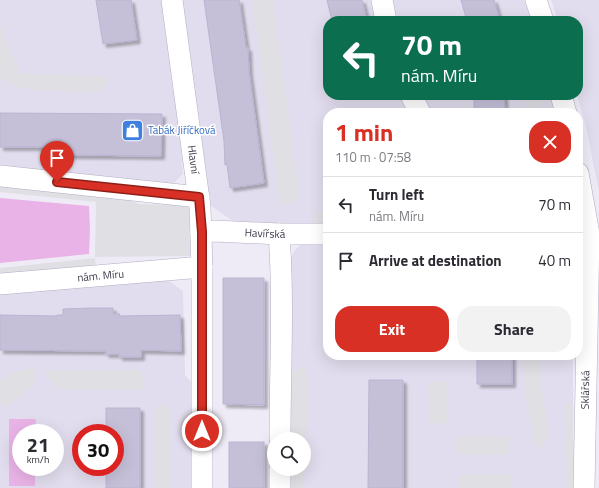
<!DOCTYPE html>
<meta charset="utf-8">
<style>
body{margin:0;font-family:"Titillium Web",sans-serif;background:#f2f2f3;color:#2b2b33;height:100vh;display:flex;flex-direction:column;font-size:15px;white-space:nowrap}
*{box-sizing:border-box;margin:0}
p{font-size:13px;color:#7c7c81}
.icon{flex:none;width:22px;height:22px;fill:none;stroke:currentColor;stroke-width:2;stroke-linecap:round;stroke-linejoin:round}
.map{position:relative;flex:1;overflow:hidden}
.details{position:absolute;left:323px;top:108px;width:260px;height:252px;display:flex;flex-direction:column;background:#fff;border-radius:16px;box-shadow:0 4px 16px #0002}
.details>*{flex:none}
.top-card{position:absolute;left:323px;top:16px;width:260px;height:84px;border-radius:16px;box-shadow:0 4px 16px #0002;background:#0b6e4f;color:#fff;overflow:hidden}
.buttons{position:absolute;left:267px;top:432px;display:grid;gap:8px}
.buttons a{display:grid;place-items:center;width:44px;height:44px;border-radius:50%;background:#fff;box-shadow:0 4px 16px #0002;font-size:20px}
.speed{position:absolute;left:12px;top:424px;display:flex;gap:8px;font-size:20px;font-weight:700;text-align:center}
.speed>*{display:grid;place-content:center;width:52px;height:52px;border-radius:50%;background:#fff;box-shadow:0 4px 16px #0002;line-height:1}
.speed small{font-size:10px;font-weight:400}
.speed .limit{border:6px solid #d22;background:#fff;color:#111}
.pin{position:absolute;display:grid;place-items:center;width:34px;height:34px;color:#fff;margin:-41px -17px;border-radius:50% 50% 50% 0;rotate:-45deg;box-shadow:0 0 4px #0007}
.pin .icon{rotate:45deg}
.me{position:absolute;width:44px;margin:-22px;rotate:0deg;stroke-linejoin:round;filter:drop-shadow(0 0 3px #0008)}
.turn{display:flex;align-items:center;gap:14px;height:84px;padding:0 12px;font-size:18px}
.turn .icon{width:52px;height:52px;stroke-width:2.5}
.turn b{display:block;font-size:28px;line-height:34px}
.round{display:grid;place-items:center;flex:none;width:42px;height:42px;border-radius:16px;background:#f2f2f3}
.overview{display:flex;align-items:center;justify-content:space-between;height:68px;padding:0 12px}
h1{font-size:24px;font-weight:700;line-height:30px;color:#d93025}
.primary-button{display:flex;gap:8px;margin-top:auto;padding:8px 12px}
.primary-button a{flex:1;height:46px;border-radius:16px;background:#d93025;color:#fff;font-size:16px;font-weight:700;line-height:46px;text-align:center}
.primary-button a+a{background:#f2f2f3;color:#2b2b33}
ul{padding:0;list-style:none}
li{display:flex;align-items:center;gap:12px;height:56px;padding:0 12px;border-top:1px solid #e1e1e2}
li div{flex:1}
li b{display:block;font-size:15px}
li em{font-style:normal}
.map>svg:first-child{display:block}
.residential{fill:#e2ddee;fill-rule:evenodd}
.green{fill:#eab3e7}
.parking{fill:#e0dfe4}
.building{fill:#c5c0d8;stroke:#bab3d3;filter:url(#shadow)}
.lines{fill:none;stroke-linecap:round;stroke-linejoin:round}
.street-casing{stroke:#b2adc2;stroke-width:22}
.street{stroke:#fff;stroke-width:21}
.route-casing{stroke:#8d1f18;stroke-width:10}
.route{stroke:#d93025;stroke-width:7}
.labels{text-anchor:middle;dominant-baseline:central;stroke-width:3;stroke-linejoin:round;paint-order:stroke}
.shop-label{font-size:11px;fill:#366cbe;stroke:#fff;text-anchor:start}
.street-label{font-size:11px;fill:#3c384a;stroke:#fff}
</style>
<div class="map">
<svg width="599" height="488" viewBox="0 0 599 488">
<defs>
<filter id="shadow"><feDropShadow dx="3.5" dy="3.5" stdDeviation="1" flood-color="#0004"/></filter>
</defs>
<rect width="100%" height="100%" fill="#eeebf6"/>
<!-- residential -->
<g class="residential">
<polygon points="0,0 164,0 179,124 183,174 173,184 0,165"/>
<polygon points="182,0 524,0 531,21 328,21 328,95 550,95 555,113 328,113 328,224 284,224 234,222 211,206"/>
<polygon points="551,0 599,0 599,192 586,127 577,95 578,95 578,21 558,21"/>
<polygon points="303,243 328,243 328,355 573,355 573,488 287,488 287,469 304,469 304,439 287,439 289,261 295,250"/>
<path d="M166 279 183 291 185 375 193 384V488H0V294ZM21 433H55V467H21ZM81 433H115V467H81Z"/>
</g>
<!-- green -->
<g class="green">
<polygon points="0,198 89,206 90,230 89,254 0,263"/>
<polygon points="9,419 36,419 35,433 21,433 21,467 35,467 35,486 9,486"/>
</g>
<!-- parking -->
<g class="parking">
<polygon points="252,0 273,0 300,200 280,205"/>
<polygon points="0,27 1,27 21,76 28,74 102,76 110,81 99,93 36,90 20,88 8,83 0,77"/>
<polygon points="523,95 544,95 546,104 526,109"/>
<polygon points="0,183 114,193 139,204 189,205 190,256 95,257 96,202 0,192"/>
<polygon points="318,212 328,212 328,226 309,226"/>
<polygon points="95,258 96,267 0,277 0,268"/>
<polygon points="524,355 542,355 542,389 549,434 537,452 525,395"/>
<polygon points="303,366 309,379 308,428 303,439 287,439 288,374"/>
<polygon points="36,368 36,384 5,407 0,403 0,381 4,377 21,370"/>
<polygon points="43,370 139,370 146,384 139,390 56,389"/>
<polygon points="447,381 448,423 429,424 428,382"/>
<polygon points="565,403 573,403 574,488 566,488"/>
<polygon points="167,405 171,417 171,488 154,488 154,408"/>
<polygon points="456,436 510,437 510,455 456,454"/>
<rect x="287" y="469" width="16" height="19"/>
<polygon points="459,474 512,474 512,488 458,488"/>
</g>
<!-- building -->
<g class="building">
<polygon points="96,0 131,0 137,40 103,44"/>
<polygon points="204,0 239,0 246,48 248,48 249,72 264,183 230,188 227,164 225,165 224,141"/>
<polygon points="327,0 362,0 367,21 332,21"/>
<polygon points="461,0 494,0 500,21 467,21"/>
<polygon points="489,95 504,95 505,113 474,113 474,96"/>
<polygon points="0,113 162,114 161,156 65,155 65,147 0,147"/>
<polygon points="223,278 264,278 264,405 223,404"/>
<polygon points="89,308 113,308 113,314 120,314 119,316 180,315 181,351 141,350 141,357 119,357 119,354 105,354 106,351 0,350 0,315 57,316 57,315 63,315 63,309"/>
<rect x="477" y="355" width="35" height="29"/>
<polygon points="369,380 403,380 403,488 368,488"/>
<polygon points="106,408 140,408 140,488 106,488 106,467 115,467 115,433 106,433"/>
<rect x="229" y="442" width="35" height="46"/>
</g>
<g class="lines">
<defs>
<g id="street">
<path id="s1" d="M172 0 200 207 202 267V488"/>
<polyline points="382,0 386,21"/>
<polyline points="536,0 543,21"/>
<polyline points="411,95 420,113"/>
<polyline points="561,95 566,113"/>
<polyline points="578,173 589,234 584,488"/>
<polyline points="0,176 199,197"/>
<path id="s2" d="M201 232 215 231 279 234H328"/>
<path d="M279 234C284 302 280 371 280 439"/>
<path id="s3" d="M0 284 202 267"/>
<polyline points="280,488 280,469"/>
</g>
</defs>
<!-- street casing -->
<use href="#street" class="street-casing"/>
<!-- street -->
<use href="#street" class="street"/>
</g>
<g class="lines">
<defs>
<polyline id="route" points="57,182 199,197 202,232 202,431"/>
</defs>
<!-- route casing -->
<use href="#route" class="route-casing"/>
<!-- route -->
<use href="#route" class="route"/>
</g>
<!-- icons -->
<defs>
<symbol id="shop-square" viewBox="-11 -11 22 22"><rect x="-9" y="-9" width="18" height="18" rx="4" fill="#3f7fe0" stroke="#fff"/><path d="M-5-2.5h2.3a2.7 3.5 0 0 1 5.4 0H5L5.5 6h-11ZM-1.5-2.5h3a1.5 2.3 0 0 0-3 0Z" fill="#fff"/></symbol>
</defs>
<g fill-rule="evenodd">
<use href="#shop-square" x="120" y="118" width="25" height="25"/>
</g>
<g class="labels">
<!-- shop labels -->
<g class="shop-label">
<text x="148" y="130">Tabák Jiříčková</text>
</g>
<!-- street labels -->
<g class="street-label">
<text stroke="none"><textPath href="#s1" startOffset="161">Hlavní</textPath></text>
<text stroke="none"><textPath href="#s2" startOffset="64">Havířská</textPath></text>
<text stroke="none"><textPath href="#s3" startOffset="101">nám. Míru</textPath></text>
<text transform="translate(585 390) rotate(-89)">Sklářská</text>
</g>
</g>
</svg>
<div class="buttons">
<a><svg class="icon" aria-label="search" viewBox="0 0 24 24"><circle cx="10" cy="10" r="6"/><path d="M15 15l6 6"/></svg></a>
</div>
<div class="speed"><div>21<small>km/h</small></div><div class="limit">30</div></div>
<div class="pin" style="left:57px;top:182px;background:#d93025"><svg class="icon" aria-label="arrive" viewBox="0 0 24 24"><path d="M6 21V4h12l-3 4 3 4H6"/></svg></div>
<svg class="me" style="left:202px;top:431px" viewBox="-20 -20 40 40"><circle r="17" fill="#d93025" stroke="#fff" stroke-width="3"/><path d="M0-11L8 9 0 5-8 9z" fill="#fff"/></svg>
<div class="top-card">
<div class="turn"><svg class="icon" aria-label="left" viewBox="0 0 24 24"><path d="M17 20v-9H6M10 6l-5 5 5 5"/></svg><div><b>70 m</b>nám. Míru</div></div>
</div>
<section class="details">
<div class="overview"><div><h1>1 min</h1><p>110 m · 07:58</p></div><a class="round" style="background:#d93025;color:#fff"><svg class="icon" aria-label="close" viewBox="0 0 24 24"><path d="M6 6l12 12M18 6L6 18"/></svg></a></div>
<ul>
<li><svg class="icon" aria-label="left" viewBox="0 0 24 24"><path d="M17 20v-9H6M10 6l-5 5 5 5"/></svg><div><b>Turn left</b><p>nám. Míru</p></div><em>70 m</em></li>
<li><svg class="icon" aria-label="arrive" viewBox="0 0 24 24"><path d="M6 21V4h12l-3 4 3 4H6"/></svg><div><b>Arrive at destination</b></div><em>40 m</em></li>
</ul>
<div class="primary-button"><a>Exit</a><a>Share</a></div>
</section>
</div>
